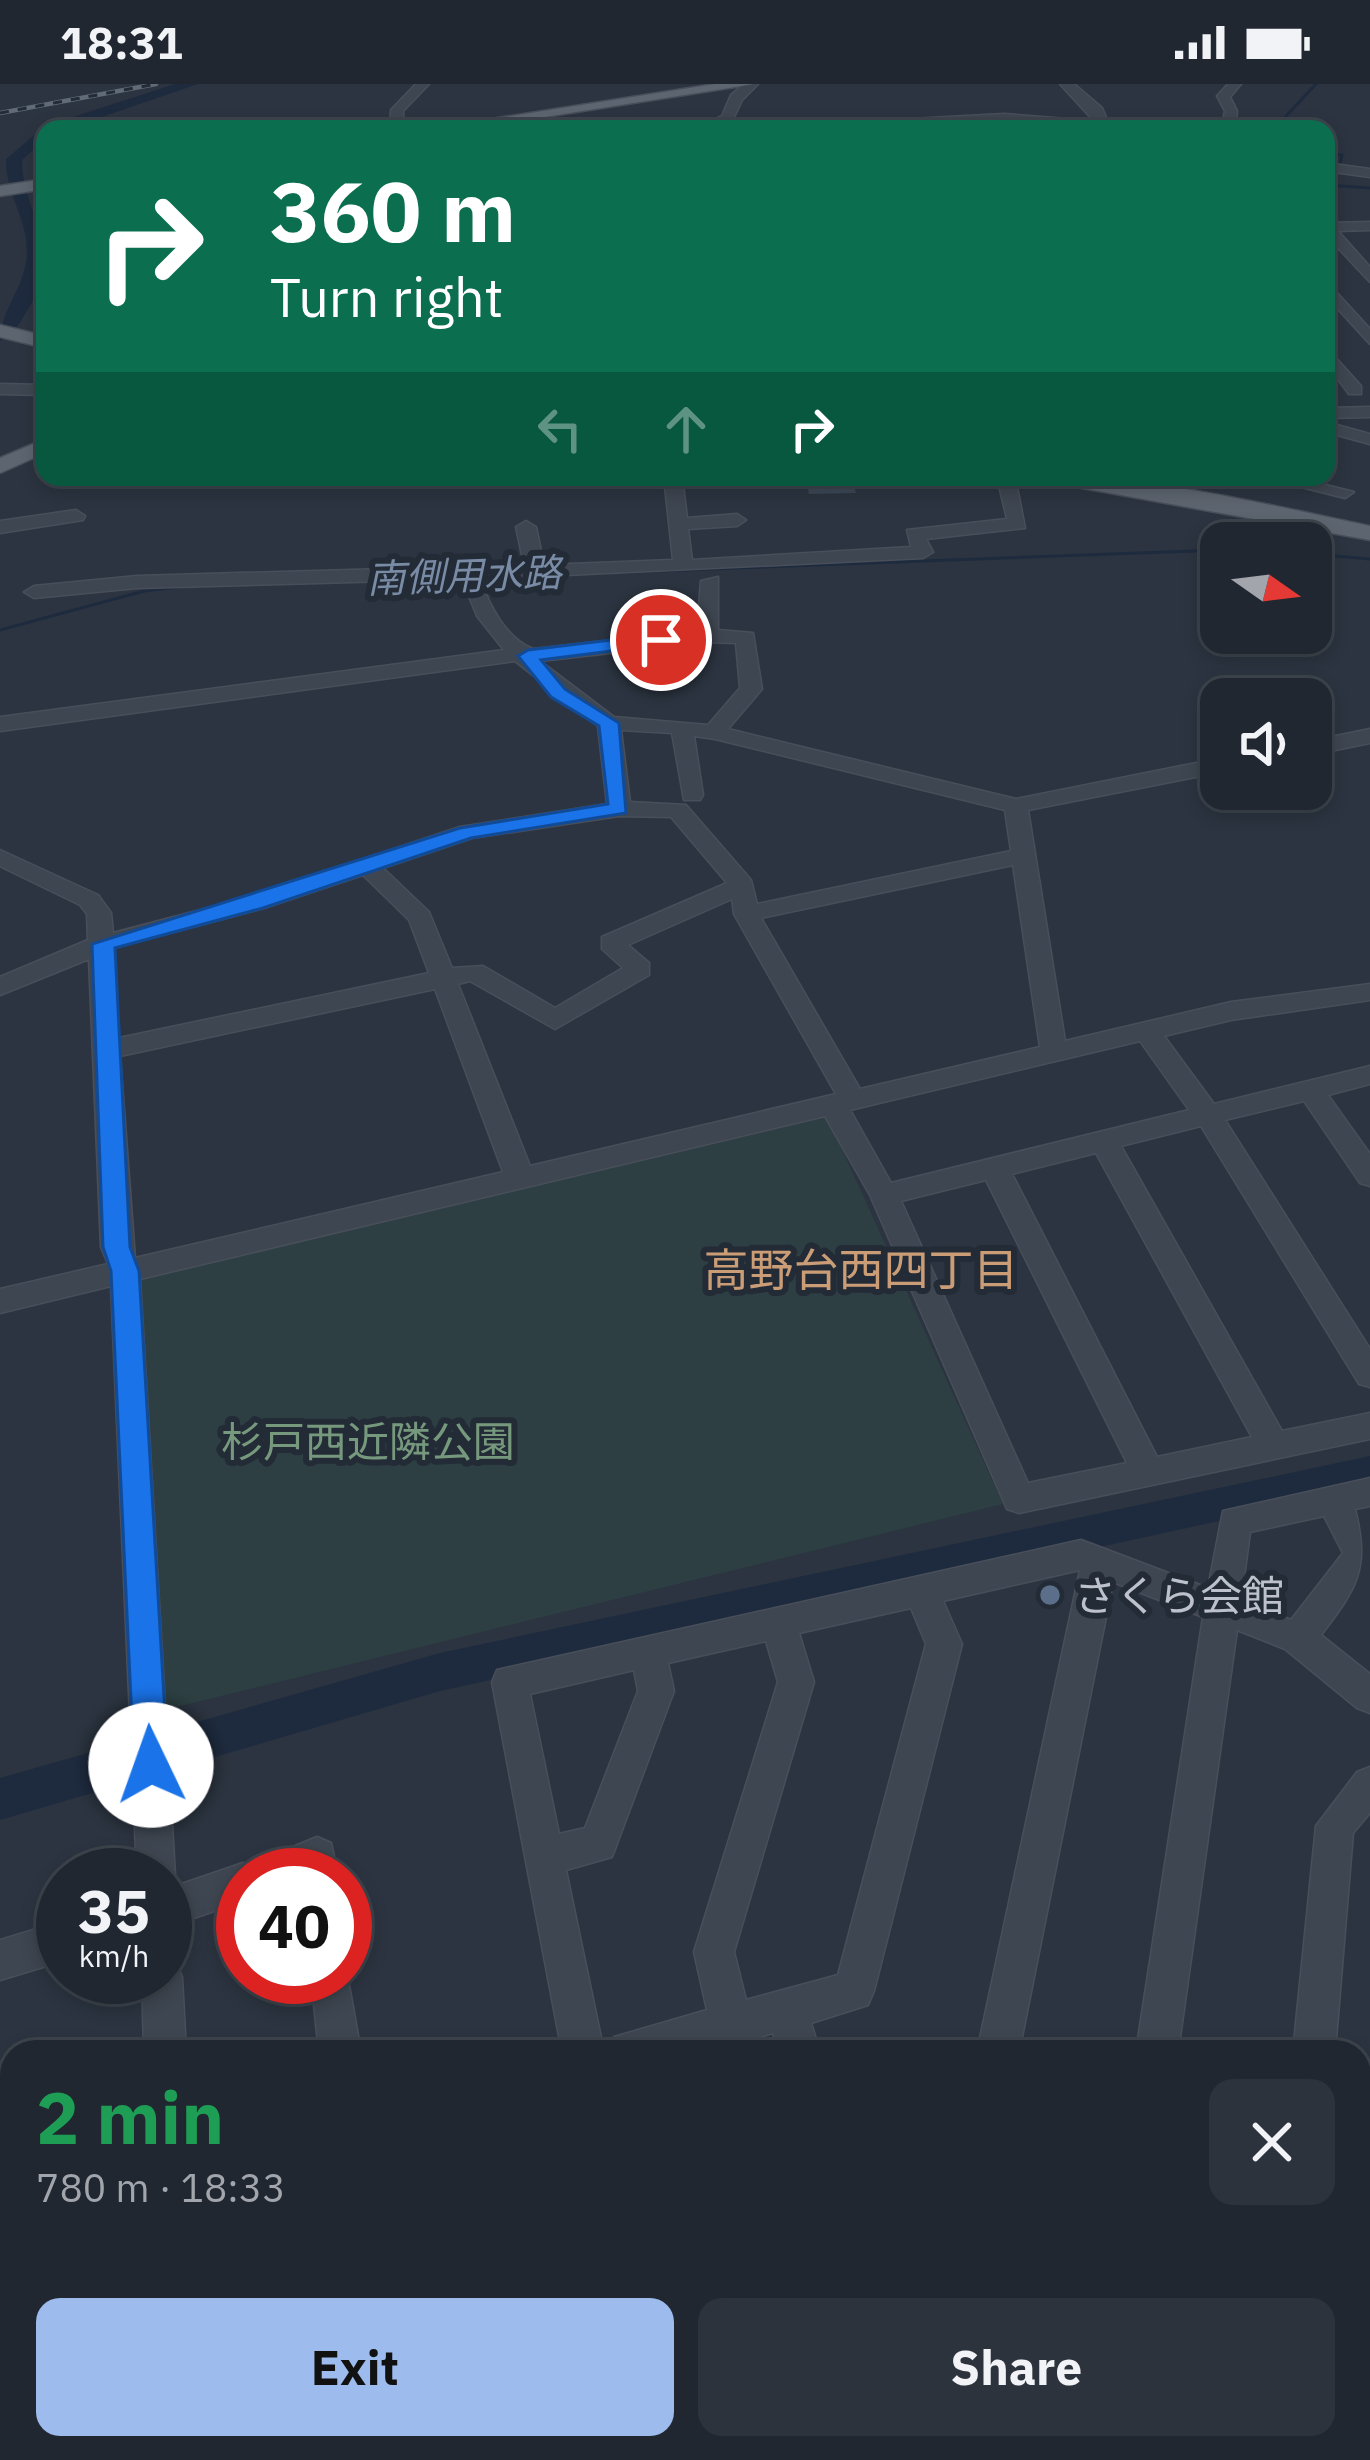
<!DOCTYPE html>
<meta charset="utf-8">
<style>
body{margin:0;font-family:"IBM Plex Sans","Noto Sans JP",sans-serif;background:#2d333c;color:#f1f3f6;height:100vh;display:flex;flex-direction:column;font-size:45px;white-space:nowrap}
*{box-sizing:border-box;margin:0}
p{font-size:39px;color:#a2a5ab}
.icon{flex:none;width:66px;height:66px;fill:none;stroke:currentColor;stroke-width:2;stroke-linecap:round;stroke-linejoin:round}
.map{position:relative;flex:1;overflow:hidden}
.side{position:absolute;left:0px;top:1956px;width:1371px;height:420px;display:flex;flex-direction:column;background:#202730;border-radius:36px 36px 0 0;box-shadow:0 6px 18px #0003,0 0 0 3px #3d444c}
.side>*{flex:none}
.hud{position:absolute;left:36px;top:36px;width:1299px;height:366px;border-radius:24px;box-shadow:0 6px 18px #0003,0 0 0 3px #3d444c;background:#0b6e4f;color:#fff;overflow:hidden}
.needle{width:78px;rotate:104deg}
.fabs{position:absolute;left:1200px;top:438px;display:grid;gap:24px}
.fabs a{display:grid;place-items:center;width:132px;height:132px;border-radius:24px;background:#202730;box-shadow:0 6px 18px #0003,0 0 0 3px #3d444c;font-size:60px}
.speed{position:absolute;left:36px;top:1764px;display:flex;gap:24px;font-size:60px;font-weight:700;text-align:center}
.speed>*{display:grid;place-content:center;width:156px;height:156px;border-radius:50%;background:#202730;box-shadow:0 6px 18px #0003,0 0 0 3px #3d444c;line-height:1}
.speed small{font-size:30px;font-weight:400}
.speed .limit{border:18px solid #d22;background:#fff;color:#111}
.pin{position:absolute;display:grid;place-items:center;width:102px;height:102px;color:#fff;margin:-51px;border:6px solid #fff;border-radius:50%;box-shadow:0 3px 12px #0007}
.me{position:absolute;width:132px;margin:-66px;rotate:357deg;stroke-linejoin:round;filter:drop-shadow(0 0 9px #0008)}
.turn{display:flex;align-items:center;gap:42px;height:252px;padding:0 36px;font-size:54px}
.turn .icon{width:156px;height:156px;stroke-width:2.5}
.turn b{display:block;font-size:84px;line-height:102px}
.lanes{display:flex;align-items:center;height:114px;padding:0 36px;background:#0003;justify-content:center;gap:60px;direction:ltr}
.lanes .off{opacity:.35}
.round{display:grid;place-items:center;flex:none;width:126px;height:126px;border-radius:24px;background:#2d333c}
.summary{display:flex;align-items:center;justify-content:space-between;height:204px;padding:0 36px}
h1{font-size:72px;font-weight:700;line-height:90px;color:#1e9e55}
.button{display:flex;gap:24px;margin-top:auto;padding:24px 36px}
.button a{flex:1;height:138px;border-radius:24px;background:#9ebbed;color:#111;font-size:48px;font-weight:700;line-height:138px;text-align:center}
.button a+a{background:#2d333c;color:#f1f3f6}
.status{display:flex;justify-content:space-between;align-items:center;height:84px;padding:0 60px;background:#202730;direction:ltr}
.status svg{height:33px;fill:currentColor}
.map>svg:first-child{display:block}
.green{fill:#2d3f42}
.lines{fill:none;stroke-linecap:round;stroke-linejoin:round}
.stream{stroke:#1e2b3e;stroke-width:3}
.river{fill:#1e2b3e;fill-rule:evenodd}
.building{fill:#3d4856}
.minor-casing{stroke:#484f5a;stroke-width:3}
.major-casing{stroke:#484f5a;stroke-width:3}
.minor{fill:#3e4651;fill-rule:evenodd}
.major{fill:#5d6570;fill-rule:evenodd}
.rail-casing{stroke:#616a77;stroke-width:4.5}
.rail{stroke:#232b36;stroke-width:3;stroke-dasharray:9;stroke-linecap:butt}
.route{fill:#1a73e8;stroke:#114b97;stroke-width:3}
.service-dot{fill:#5c6f8a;stroke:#232b36;stroke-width:4.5}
.labels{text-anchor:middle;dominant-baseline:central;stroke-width:12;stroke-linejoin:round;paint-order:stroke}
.far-water-label{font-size:39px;font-style:italic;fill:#798ba5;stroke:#232b36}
.park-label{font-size:42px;fill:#76997e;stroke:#232b36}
.poi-label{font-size:42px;fill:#bcc1cb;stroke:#232b36;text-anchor:start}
.neighbourhood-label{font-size:45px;fill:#ca9d77;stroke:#232b36}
</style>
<div class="status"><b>18:31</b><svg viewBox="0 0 49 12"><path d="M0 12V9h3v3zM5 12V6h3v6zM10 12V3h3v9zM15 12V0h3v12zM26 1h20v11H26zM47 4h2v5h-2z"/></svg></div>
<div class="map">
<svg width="1370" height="2376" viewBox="0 0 1370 2376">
<rect width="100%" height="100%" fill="#2b3440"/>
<!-- green -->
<polygon class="green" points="826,1030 1003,1420 164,1626 136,1193"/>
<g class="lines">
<!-- stream -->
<g class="stream">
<polyline points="1274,45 1316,0"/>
<polyline points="1326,69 1342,71 1339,83"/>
<polyline points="1326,101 1370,104"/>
<polyline points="1311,470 1370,475"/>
<polyline points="601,489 1221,466"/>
<polyline points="0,546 144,507 187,502"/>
</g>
<!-- river -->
<g class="river">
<path d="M175 0H198L67 45H45V56L22 76C23 139 71 159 25 230 18 242 12 252 0 257 0 225 27 202 27 167 27 134 5 108 6 75L45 42Z"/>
<polygon points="1370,1372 1370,1404 440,1607 0,1736 0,1694 440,1569"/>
</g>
</g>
<!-- building -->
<polygon class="building" points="805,393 851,393 856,409 809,410"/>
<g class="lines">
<defs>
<g id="minor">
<polygon points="416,0 429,0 403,27 404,45 390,45 391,26"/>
<polygon points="744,0 758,0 742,16 732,37 712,45 694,45 722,32 731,11"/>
<polygon points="1060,0 1074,0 1102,24 1108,38 1162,45 1004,38 727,45 1004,30 1094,37"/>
<polygon points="1228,0 1241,0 1230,13 1237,27 1235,45 1221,45 1225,27 1217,12"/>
<polygon points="1326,79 1370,85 1370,93 1326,87"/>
<polygon points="45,119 45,130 37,129 37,123"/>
<polygon points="1370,138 1370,146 1338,147 1370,183 1370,198 1326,151 1326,139"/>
<polygon points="1326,197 1370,245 1370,260 1326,212"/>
<polygon points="1326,263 1361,302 1361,310 1349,310 1326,279"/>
<polygon points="0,300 45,301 45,311 0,310"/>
<polygon points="1370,323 1370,333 1326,334 1326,324"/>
<polygon points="1326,338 1370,350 1370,360 1326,348"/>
<path d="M664 393H682L687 434 737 430 746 436 737 442 688 445 692 476 911 463 907 446 1007 435 997 393H1015L1025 444 926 455 933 468 923 474 481 495C488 521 507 555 533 565L697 547 701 497 718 493V546L753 549 762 605 728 645 1016 715 1221 674V688L1028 726 1065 957 1231 918 1370 900V916L1231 936 1164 952 1214 1020 1370 982V1000L1328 1011 1370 1070V1102L1360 1099 1304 1017 1225 1036 1370 1265V1303L1359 1300 1201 1042 1121 1062 1282 1347 1370 1329V1355L1019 1429 1007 1425 870 1111 825 1032 140 1195 175 1791 170 1804 243 1779 249 1781 317 1753 331 1759 338 1791H243V1817L165 1844V1791H137L111 1202 0 1229V1205L108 1180 101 1163 89 875 0 911V893L88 856 87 830 80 821 0 782V766L98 811 111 829 113 849 246 814 460 743 607 720 598 642 515 577 0 647V633L504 566 477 532 462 495 137 504 34 514 24 508 34 502 137 492 524 481 516 443 526 437 536 443 544 481 673 476ZM707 558 736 559 740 604 708 641 614 633 540 577ZM621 646 672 649 684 716H700L703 711 694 652 715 655 1005 726 1011 767 757 820 751 796 686 721 630 718ZM619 732 671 733 727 799 602 853V865L623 884 555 924 483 882 452 884 429 828 383 784 472 754ZM1013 781 1040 963 860 1005 761 834ZM363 791 409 836 429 889 119 954 113 864 264 824ZM732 815 734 830 836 1010 530 1082 458 900 470 897 555 945 649 891V879L628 861ZM435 905 503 1088 135 1174 120 972ZM1140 957 1189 1026 891 1099 850 1026ZM1096 1069 1252 1353 1157 1373 1012 1090ZM986 1096 1127 1379 1028 1399 901 1117Z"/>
<polygon points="1293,393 1354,408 1345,414 1293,401"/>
<polygon points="76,426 85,432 83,436 0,449 0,437"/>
<polygon points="1370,645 1370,659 1311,671 1311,657"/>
<path d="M1370 1394V1422L1355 1425C1370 1485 1357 1504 1321 1551L1370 1590V1629L1357 1624 1285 1565 1237 1546 1178 1968H1136L1203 1533 1113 1498 1019 1968H977L1080 1486 943 1517 962 1560 874 1907 868 1921 811 1939 820 1968H778L773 1949 705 1968H608L614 1953 707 1926 694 1868 778 1598 766 1557 668 1579 674 1607 612 1773 566 1786 604 1968H562L492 1598 497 1586 1081 1456 1208 1504 1223 1427ZM1324 1432 1343 1469 1291 1536 1241 1516 1250 1448ZM911 1524 926 1560 838 1891 746 1916 734 1868 814 1598 799 1549ZM634 1586 638 1607 585 1744 559 1750 530 1610Z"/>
<polygon points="1370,1683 1370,1729 1353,1749 1335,1968 1293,1968 1316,1742 1357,1688"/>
<polygon points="63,1837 63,1877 0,1896 0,1856"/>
<polygon points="165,1874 176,1879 182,1893 186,1968 144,1968 142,1893 165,1893"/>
<polygon points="345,1879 361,1968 319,1968 311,1893 345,1893"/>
<polygon points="1359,2168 1370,2172 1370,2226 1359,2222"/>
<polygon points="1370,2339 1370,2376 1333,2376 1338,2364 1359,2364 1359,2344"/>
<rect x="162" y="2364" width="48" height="12"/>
<polygon points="273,2364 347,2364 342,2376 268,2376"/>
<polygon points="363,2364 411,2364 412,2376 364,2376"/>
<polygon points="684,2364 732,2364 734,2376 686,2376"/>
<polygon points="1020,2364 1069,2364 1064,2376 1015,2376"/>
<polygon points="1081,2364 1139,2364 1144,2376 1086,2376"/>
</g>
<g id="major">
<polygon points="715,0 754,0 469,45 428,45"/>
<polygon points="45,95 45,105 0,112 0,102"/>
<polygon points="0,241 45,252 45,264 0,253"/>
<polygon points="45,355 45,369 0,389 0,374"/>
<path d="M1049 393C1157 393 1264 420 1370 442V456L1060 400Z"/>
</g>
</defs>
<!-- minor casing -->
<use href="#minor" class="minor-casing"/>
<!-- major casing -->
<use href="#major" class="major-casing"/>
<!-- minor -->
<use href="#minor" class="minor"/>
<!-- major -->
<use href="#major" class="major"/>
<defs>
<polyline id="rail" points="0,29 156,0"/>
</defs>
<!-- rail casing -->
<use href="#rail" class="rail-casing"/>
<!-- rail -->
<use href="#rail" class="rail"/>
</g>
<!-- route -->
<polygon class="route" points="661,550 667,552 667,560 541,576 565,605 619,639 626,729 471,754 263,824 115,864 130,1163 139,1187 168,1681 163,1692 151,1697 139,1692 134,1681 111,1187 103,1163 92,860 460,744 608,720 599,642 551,613 518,572 528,566"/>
<!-- markers -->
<circle class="service-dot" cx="1050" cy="1511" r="12"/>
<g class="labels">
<!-- far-water labels -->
<g class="far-water-label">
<text transform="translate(464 491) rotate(-2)">南側用水路</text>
</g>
<!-- park labels -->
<g class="park-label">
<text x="368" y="1357">杉戸西近隣公園</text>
</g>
<!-- poi labels -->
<g class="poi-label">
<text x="1074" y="1511">さくら会館</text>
</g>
<!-- neighbourhood labels -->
<g class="neighbourhood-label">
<text x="861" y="1185">高野台西四丁目</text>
</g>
</g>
</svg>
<div class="fabs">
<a><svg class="needle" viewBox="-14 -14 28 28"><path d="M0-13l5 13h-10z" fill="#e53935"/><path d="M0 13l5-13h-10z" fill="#a2a5ab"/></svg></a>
<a><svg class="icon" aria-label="sound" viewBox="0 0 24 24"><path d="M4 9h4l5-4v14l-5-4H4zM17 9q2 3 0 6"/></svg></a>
</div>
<div class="speed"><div>35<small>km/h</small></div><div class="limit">40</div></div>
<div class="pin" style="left:661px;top:556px;background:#d93025"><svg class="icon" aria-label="arrive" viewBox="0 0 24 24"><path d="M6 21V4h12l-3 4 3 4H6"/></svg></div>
<svg class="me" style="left:151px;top:1681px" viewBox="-20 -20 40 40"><circle r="19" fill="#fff"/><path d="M0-13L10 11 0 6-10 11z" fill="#1a73e8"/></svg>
<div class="hud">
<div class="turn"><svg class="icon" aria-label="right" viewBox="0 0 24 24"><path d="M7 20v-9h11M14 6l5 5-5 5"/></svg><div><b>360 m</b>Turn right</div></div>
<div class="lanes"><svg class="icon off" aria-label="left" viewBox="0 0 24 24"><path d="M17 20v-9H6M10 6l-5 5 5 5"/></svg><svg class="icon off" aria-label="ahead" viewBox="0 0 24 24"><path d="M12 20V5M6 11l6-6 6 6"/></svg><svg class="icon" aria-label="right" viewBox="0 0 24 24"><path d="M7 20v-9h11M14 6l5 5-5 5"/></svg></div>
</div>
<section class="side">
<div class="summary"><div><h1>2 min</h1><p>780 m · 18:33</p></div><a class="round"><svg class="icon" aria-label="close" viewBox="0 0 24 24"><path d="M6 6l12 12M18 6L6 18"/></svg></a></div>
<div class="button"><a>Exit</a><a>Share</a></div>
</section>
</div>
